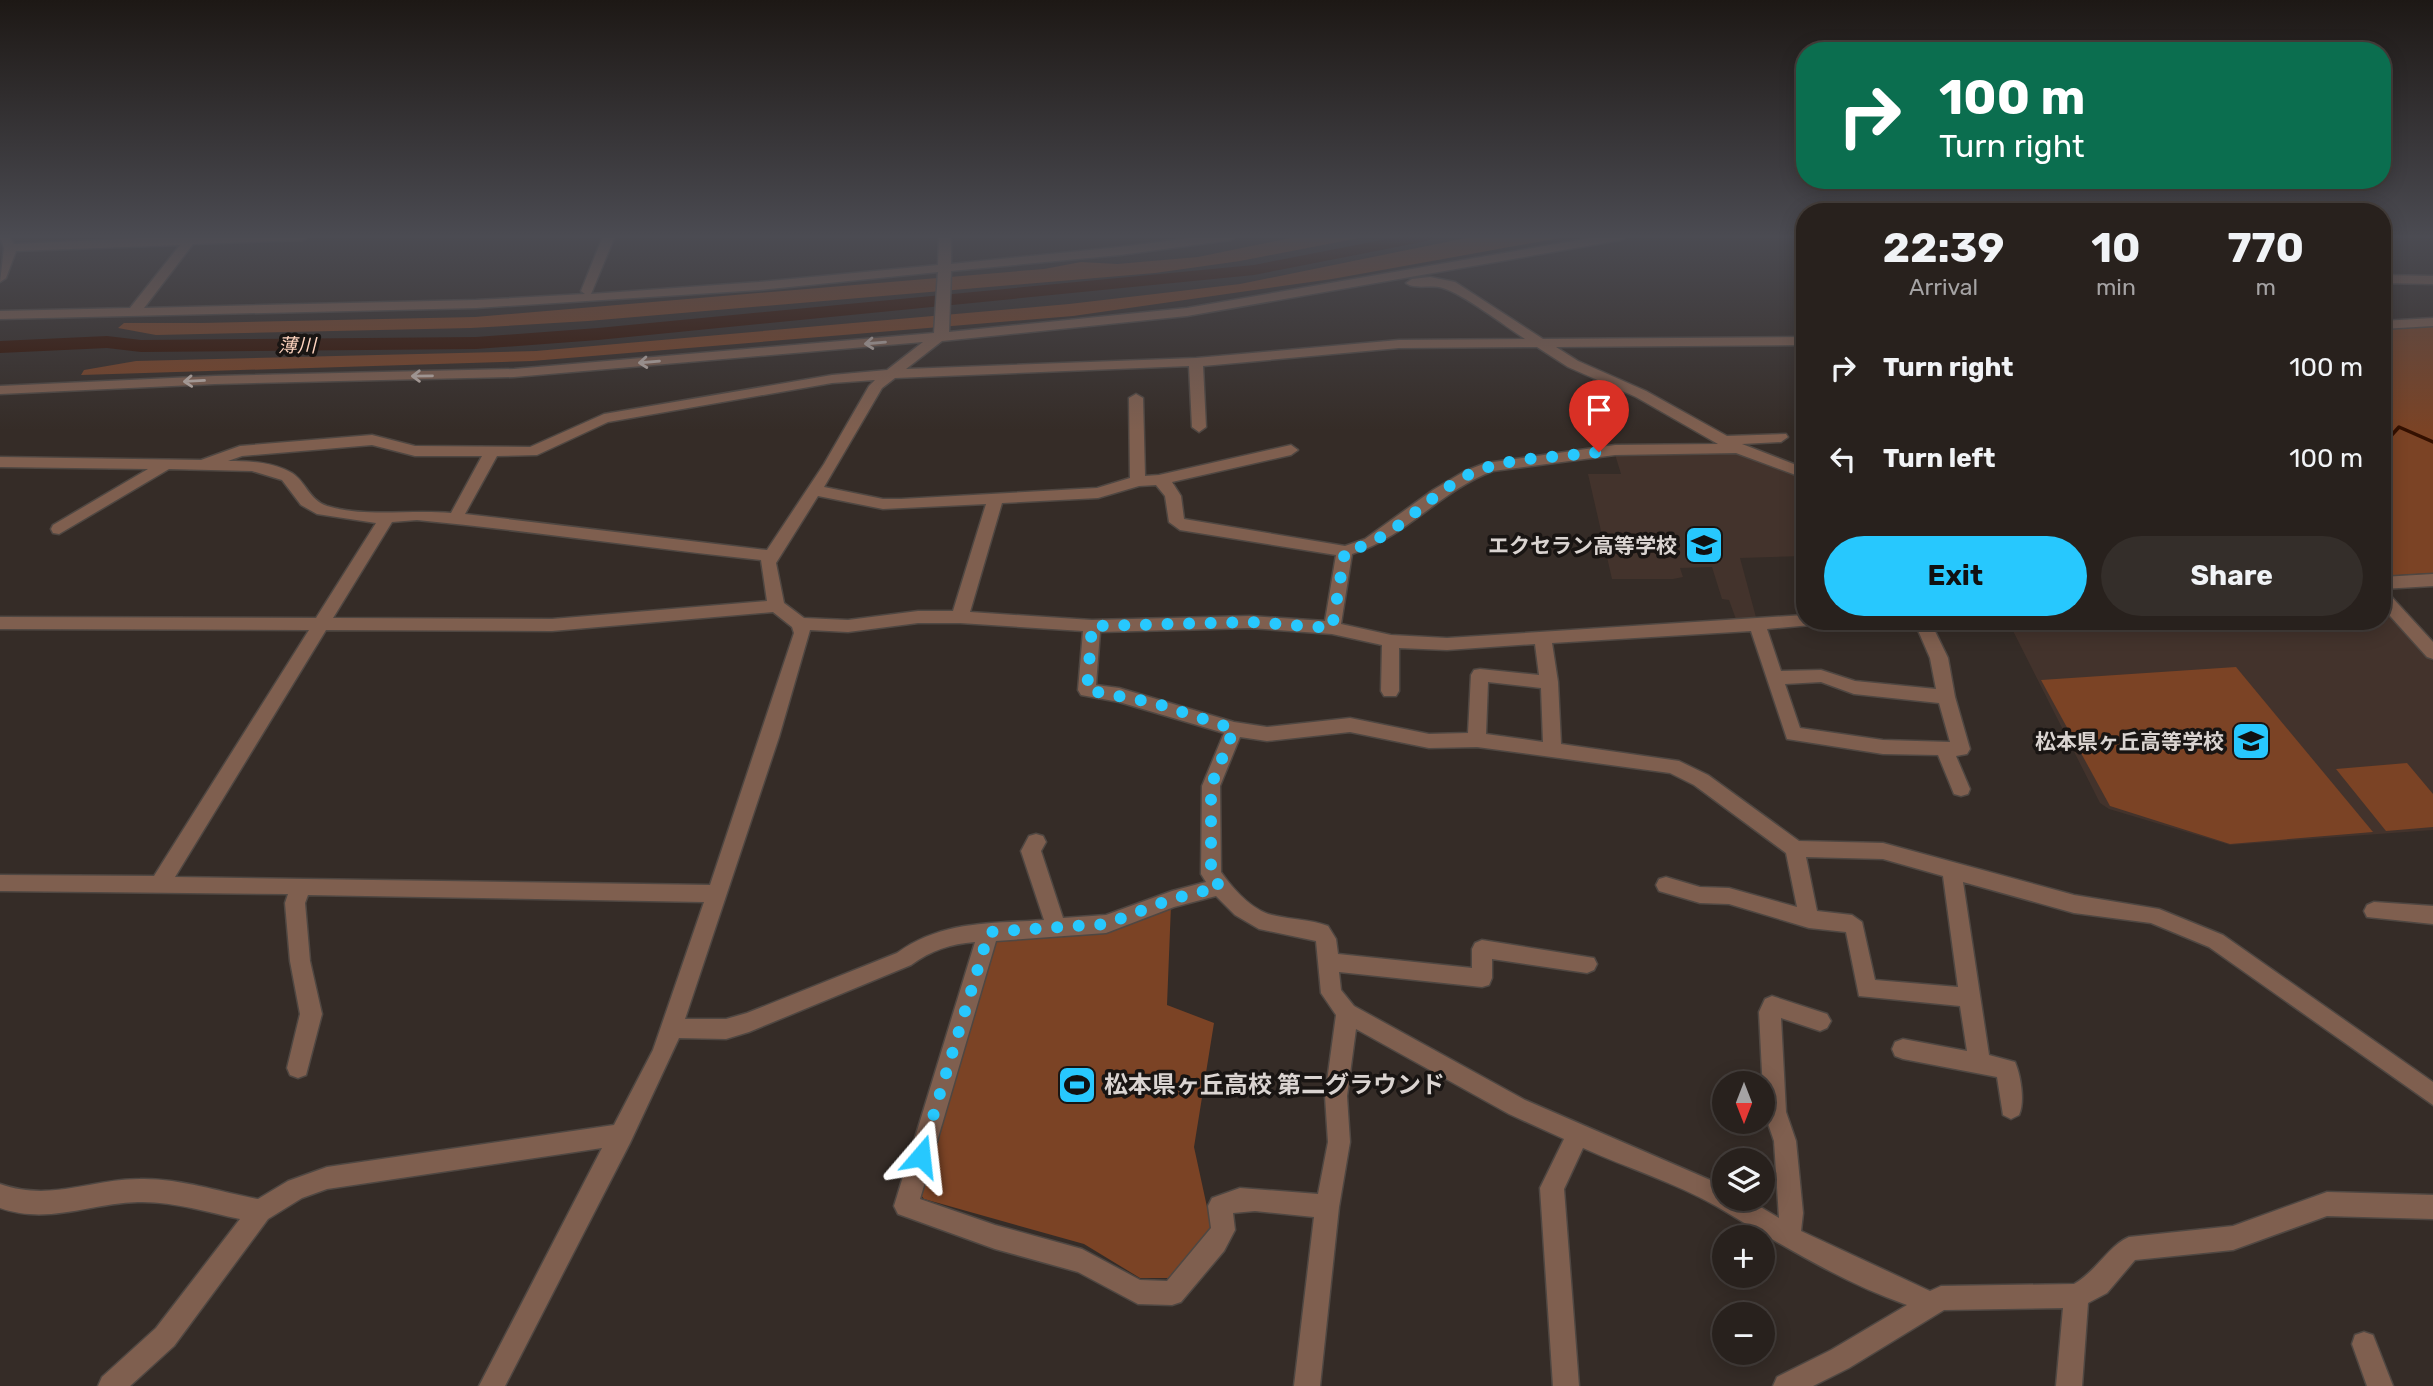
<!DOCTYPE html>
<meta charset="utf-8">
<style>
body{margin:0;font-family:Rubik,"Noto Sans JP",sans-serif;background:#342e2a;color:#f1f3f6;height:100vh;display:flex;flex-direction:column;font-size:26px;white-space:nowrap}
*{box-sizing:border-box;margin:0}
p{font-size:23px;color:#a5a3a4}
.icon{flex:none;width:38px;height:38px;fill:none;stroke:currentColor;stroke-width:2;stroke-linecap:round;stroke-linejoin:round}
.map{position:relative;flex:1;overflow:hidden}
.panel{position:absolute;left:1796px;top:203px;width:595px;height:427px;display:flex;flex-direction:column;background:#28211d;border-radius:28px;box-shadow:0 4px 18px #0003,0 0 0 2px #443e3b}
.panel>*{flex:none}
.top-card{position:absolute;left:1796px;top:42px;width:595px;height:147px;border-radius:28px;box-shadow:0 4px 18px #0003,0 0 0 2px #443e3b;background:#0b6e4f;color:#fff;overflow:hidden}
.needle{width:46px;rotate:180deg}
.buttons{position:absolute;left:1712px;top:1071px;display:grid;gap:14px}
.buttons a{display:grid;place-items:center;width:63px;height:63px;border-radius:50%;background:#28211d;box-shadow:0 4px 18px #0003,0 0 0 2px #443e3b;font-size:35px}
.pin{position:absolute;display:grid;place-items:center;width:60px;height:60px;color:#fff;margin:-72px -30px;border-radius:50% 50% 50% 0;rotate:-45deg;box-shadow:0 0 7px #0007}
.pin .icon{rotate:45deg}
.me{position:absolute;width:77px;margin:-38px;rotate:17deg;stroke-linejoin:round;filter:drop-shadow(0 0 5px #0008)}
.turn{display:flex;align-items:center;gap:24px;height:147px;padding:0 28px;font-size:32px}
.turn .icon{width:91px;height:91px;stroke-width:2.5}
.turn b{display:block;font-size:49px;line-height:60px}
.eta{display:flex;justify-content:space-evenly;align-items:center;height:119px;text-align:center}
.eta b{font-size:42px;font-weight:700;line-height:49px}
.cta{display:flex;gap:14px;margin-top:auto;padding:14px 28px}
.cta a{flex:1;height:80px;border-radius:42px;background:#27c8fe;color:#111;font-size:28px;font-weight:700;line-height:80px;text-align:center}
.cta a+a{background:#342e2a;color:#f1f3f6}
ul{padding:0;list-style:none}
li{display:flex;align-items:center;gap:21px;height:91px;padding:0 28px}
li div{flex:1}
li b{display:block;font-size:26px}
li em{font-style:normal}
.map>svg:first-child{display:block}
.built{fill:#43332c}
.green{fill:#7b4325}
.lines{fill:none;stroke-linecap:round;stroke-linejoin:round}
.stream{stroke:#341000;stroke-width:3.5}
.river{fill:#341000;fill-rule:evenodd}
.minor-casing{stroke:#4f4742;stroke-width:3}
.minor{fill:#7f5f4f;fill-rule:evenodd}
.oneway{stroke:#bfb1aa}
.route{stroke:#27c8fe;stroke-width:12;stroke-dasharray:0 21.6}
.labels{text-anchor:middle;dominant-baseline:central;stroke-width:7;stroke-linejoin:round;paint-order:stroke}
.far-water-label{font-size:19px;font-style:italic;fill:#fdd3be;stroke:#191513}
.poi-label{font-size:21px;font-weight:bold;fill:#dad4d1;stroke:#191513;text-anchor:end}
.near-poi-label{font-size:24px;font-weight:bold;fill:#dad4d1;stroke:#191513;text-anchor:start}
</style>
<div class="map">
<svg width="2433" height="1386" viewBox="0 0 2433 1386">
<rect width="100%" height="100%" fill="#352c27"/>
<!-- built -->
<g class="built">
<polygon points="1614,451 1730,451 1799,475 1804,556 1740,558 1757,621 1737,622 1729,600 1722,599 1712,567 1680,568 1683,577 1673,579 1612,579 1588,474 1621,474"/>
<polygon points="2382,606 2433,662 2433,830 2230,845 2109,809 2100,803 2008,621 2382,621"/>
</g>
<!-- green -->
<g class="green">
<polygon points="1300,236 1369,236 1240,261 1155,273 588,321 471,328 156,335 118,328 124,323 202,323 475,317 1044,269 1081,262 1117,264 1198,257"/>
<polygon points="1476,236 1571,236 1332,279 1073,316 532,361 81,375 84,370 136,361 536,351 1069,304 1240,284"/>
<polygon points="2433,325 2433,573 2382,576 2382,328"/>
<polygon points="2236,667 2373,832 2230,844 2110,806 2041,680"/>
<polygon points="2407,763 2433,794 2433,827 2386,831 2336,769"/>
<polygon points="1171,905 1167,1005 1214,1023 1194,1147 1212,1230 1170,1278 1140,1278 1084,1244 924,1199 920,1194 991,939"/>
</g>
<g class="lines">
<!-- stream -->
<polyline class="stream" points="2382,437 2389,438 2399,427 2433,442"/>
<!-- river -->
<polygon class="river" points="1402,236 1436,236 1427,241 1254,275 598,340 476,349 141,352 107,348 0,353 0,341 107,336 141,340 476,337 598,328 1254,265"/>
<defs>
<g id="minor">
<path d="M0 236H9L14 244 187 236H309L303 240 193 244 144 308 476 300 585 294 581 291 603 236H615L591 294 759 282 938 265 939 236H951V264L1120 247 1206 236H1237L1231 240 1120 255 951 271 949 332 1187 308 1602 236H1627L1621 240 1187 316 942 341 906 369 1196 358 1399 340 1525 339C1505 326 1463 294 1443 288 1431 284 1415 290 1406 283L1412 279 1430 277 1455 282 1543 339 1804 337V345L1556 347 1578 361 1646 391 1727 436 1786 434 1788 437 1781 442 1742 444 1804 468V478L1736 453 1615 455 1493 471C1441 490 1405 538 1352 554L1341 624 1391 635 1447 638 1804 615V621H1813L1811 625 1767 629 1781 671 1821 670 1855 681 1936 689 1930 658 1914 621H1930L1948 658 1955 697 1970 749 1967 754 1956 756 1970 789 1968 794 1961 796 1954 794 1938 755 1883 754 1787 739 1751 631 1552 643 1558 682 1561 744 1679 761 1708 775 1799 841 1883 843 2074 895 2159 909 2223 935 2433 1082V1105L2209 947 2151 923 2074 913 1963 882 1989 1055 2015 1062C2021 1076 2025 1102 2019 1115L2011 1119 2003 1115 1997 1077 1903 1059 1895 1056 1892 1049 1895 1042 1903 1039 1967 1051 1960 1006 1859 996 1846 932 1809 928 1729 904 1700 903 1659 891 1656 885 1659 879 1666 877 1700 887 1729 888 1797 907 1786 853 1694 785 1670 773 1477 747 1429 748 1350 732 1267 741 1240 737 1220 786 1221 872C1233 889 1252 910 1272 915 1291 920 1310 919 1328 926L1336 939 1338 954 1472 968V949L1475 943 1482 940 1594 958 1597 964 1594 970 1587 973 1492 959V978L1489 985 1482 987 1339 972 1341 990 1354 1006 1525 1100 1724 1186V1199H1747L1779 1218 1774 1141 1764 1112 1759 1012 1765 999 1772 996 1827 1014 1831 1021 1827 1028 1820 1031 1781 1018 1786 1112 1796 1141 1803 1213 1801 1231 1930 1291 1941 1286 2074 1284C2097 1271 2109 1245 2129 1237L2233 1226 2327 1192 2433 1195V1219L2327 1216 2233 1250 2135 1260 2107 1293 2088 1303 2082 1386H2056L2063 1308 1944 1310 1849 1368 1813 1386H1773L1777 1377 1831 1350 1907 1305C1839 1281 1777 1242 1716 1206 1674 1182 1627 1168 1583 1148L1564 1189 1579 1386H1553L1540 1188 1564 1139 1509 1114 1356 1029 1347 1096 1350 1142 1339 1207 1320 1386H1294L1314 1217 1255 1211 1233 1213 1235 1230 1224 1251 1181 1302 1172 1305 1138 1304 1078 1272 995 1249 898 1214 894 1206 975 942C950 944 932 950 911 965L749 1032 726 1039 679 1038 630 1143 505 1386H479L602 1148 327 1189 302 1198 268 1219 174 1346 130 1386H98L102 1377 156 1328 240 1219C207 1212 172 1201 138 1202 91 1203 48 1225 0 1208V1184C51 1202 90 1179 140 1179 179 1178 220 1192 258 1199L288 1181 327 1167 614 1125 653 1050 704 902 308 895 305 903 310 961 322 1014 306 1075 298 1078 290 1075 287 1068 300 1014 290 961 285 903 288 894 0 891V875L154 876 309 630 0 629V617L316 618 376 523 317 514 301 505 282 480 252 471 169 469 59 534 53 533 51 529 53 525 148 469 0 467V457L201 460 240 446 372 435 415 446 530 447 604 414 832 375 887 370 923 342 514 377 215 384 0 394V386L215 376 514 369 934 333 938 272 759 290 476 308 0 319V311L130 308 180 245 16 251 6 278 0 282 4 248ZM1537 347 1568 367 1636 397 1718 444 1615 445 1486 463 1465 471 1433 490 1365 539 1345 546 1184 519 1181 496 1172 482 1291 455 1298 450 1291 445 1159 475 1145 476 1143 398 1136 394 1129 398 1130 478 1097 488 901 499H883L824 487 882 388 895 378 1189 366 1192 427 1199 432 1206 427 1203 366 1399 348ZM875 380 869 386 824 464 767 550 465 514 497 456 537 455 608 422 832 383ZM372 445 415 456H482L451 513C410 509 366 518 327 506 309 500 306 482 292 473 274 462 248 461 228 461L242 456ZM1156 485 1165 496 1169 522 1180 530 1336 555 1325 621 1250 616 1092 620 970 612 1002 503 1098 498 1139 486ZM818 496 883 509 986 504 953 611H918L848 620 804 618 784 603 776 563ZM417 520C532 531 646 548 761 560L767 601 552 619 333 618 392 522ZM773 612 792 627 794 633 710 885 175 877 326 630 552 631ZM918 623H960L1083 631 1078 690 1081 695 1119 702 1224 733 1202 786 1201 874 1206 882 1172 891 1106 915 1063 918 1041 851 1046 842 1043 836 1036 834 1029 836 1021 851 1044 920C990 924 943 920 897 953L747 1013 726 1019H685L779 737 810 630 848 632ZM1250 628 1332 634 1382 645 1381 691 1384 696H1396L1399 691V648L1447 650 1535 644 1539 675 1480 669 1474 670 1471 675 1468 733 1429 734 1350 718 1267 727 1234 722 1119 688 1096 685 1100 632ZM1488 682 1541 688 1543 742 1486 734ZM1821 682 1854 694 1939 703 1950 742 1883 740 1800 728 1785 684ZM1806 857 1883 859 1943 876 1958 987 1875 980 1862 922 1852 915 1817 911ZM1216 896 1235 915 1259 929 1316 941 1321 993 1336 1015 1325 1096 1328 1142 1318 1194 1240 1188 1212 1198 1208 1206 1211 1228 1167 1281 1140 1280 1082 1249 995 1225 920 1199 996 941 1106 933 1174 907Z"/>
<polygon points="2382,275 2433,276 2433,284 2382,283"/>
<polygon points="2433,318 2433,326 2382,329 2382,321"/>
<polygon points="2433,574 2433,586 2382,589 2382,577"/>
<polygon points="2382,591 2388,593 2433,642 2433,659 2427,657 2382,607"/>
<polygon points="2374,902 2433,906 2433,924 2367,917 2364,911 2367,905"/>
<polygon points="2364,1332 2373,1335 2393,1386 2367,1386 2352,1344 2355,1335"/>
</g>
</defs>
<!-- minor casing -->
<use href="#minor" class="minor-casing"/>
<!-- minor -->
<use href="#minor" class="minor"/>
</g>
<!-- one-way arrows -->
<defs><path id="oneway-shaft" d="M-6 0H5M1.5-3L5.5 0L1.5 3" fill="none" stroke-width="1.6" stroke-linecap="round" stroke-linejoin="round" transform="scale(1.75)"/></defs>
<g class="oneway">
<use href="#oneway-shaft" transform="translate(875 343) rotate(175)"/>
<use href="#oneway-shaft" transform="translate(649 362) rotate(175)"/>
<use href="#oneway-shaft" transform="translate(422 376) rotate(179)"/>
<use href="#oneway-shaft" transform="translate(194 381) rotate(177)"/>
</g>
<!-- sky -->
<linearGradient id="sky" x2="0" y2="1"><stop stop-color="#1d1815"/><stop offset="0.55" stop-color="#4b4b52"/><stop offset="1" stop-color="#4b4b52" stop-opacity="0"/></linearGradient>
<rect width="2433" height="430" fill="url(#sky)"/>
<g class="lines">
<!-- route -->
<path class="route" d="M921 1156 989 932 1106 924 1172 899 1220 887 1211 874V786L1234 729 1155 703 1087 690 1092 626 1250 622 1332 628 1345 551C1394 542 1427 494 1472 473 1511 456 1557 458 1599 452"/>
</g>
<!-- icons -->
<defs>
<symbol id="school-square" viewBox="-11 -11 22 22"><rect x="-9" y="-9" width="18" height="18" rx="4" fill="#27c8fe" stroke="#191513"/><path d="M0-5L7-2L0 1L-7-2ZM-4 1L0 2.5L4 1V4Q0 6-4 4Z" fill="#111"/></symbol>
<symbol id="stadium-square" viewBox="-11 -11 22 22"><rect x="-9" y="-9" width="18" height="18" rx="4" fill="#27c8fe" stroke="#191513"/><path d="M0-5a6.5 5 0 1 0 0 10a6.5 5 0 1 0 0-10ZM-3.5-1.8h7v3.6h-7Z" fill="#111"/></symbol>
</defs>
<g fill-rule="evenodd">
<use href="#school-square" x="1682" y="523" width="44" height="44"/>
<use href="#school-square" x="2229" y="719" width="44" height="44"/>
<use href="#stadium-square" x="1055" y="1063" width="44" height="44"/>
</g>
<g class="labels">
<!-- far-water labels -->
<g class="far-water-label">
<text x="297" y="345">薄川</text>
</g>
<!-- poi labels -->
<g class="poi-label">
<text x="1677" y="545">エクセラン高等学校</text>
<text x="2224" y="741">松本県ヶ丘高等学校</text>
</g>
<!-- near-poi labels -->
<g class="near-poi-label">
<text x="1104" y="1085">松本県ヶ丘高校 第二グラウンド</text>
</g>
</g>
</svg>
<div class="buttons">
<a><svg class="needle" viewBox="-14 -14 28 28"><path d="M0-13l5 13h-10z" fill="#e53935"/><path d="M0 13l5-13h-10z" fill="#a5a3a4"/></svg></a>
<a><svg class="icon" aria-label="layers" viewBox="0 0 24 24"><path d="M12 4l9 5-9 5-9-5zM3 14l9 5 9-5"/></svg></a>
<a>+</a>
<a>−</a>
</div>
<div class="pin" style="left:1599px;top:452px;background:#d93025"><svg class="icon" aria-label="arrive" viewBox="0 0 24 24"><path d="M6 21V4h12l-3 4 3 4H6"/></svg></div>
<svg class="me" style="left:921px;top:1156px" viewBox="-20 -20 40 40"><path d="M0-17L14 15 0 8-14 15z" fill="#27c8fe" stroke="#fff" stroke-width="4"/></svg>
<div class="top-card">
<div class="turn"><svg class="icon" aria-label="right" viewBox="0 0 24 24"><path d="M7 20v-9h11M14 6l5 5-5 5"/></svg><div><b>100 m</b>Turn right</div></div>
</div>
<section class="panel">
<div class="eta">
<div><b>22:39</b><p>Arrival</p></div>
<div><b>10</b><p>min</p></div>
<div><b>770</b><p>m</p></div>
</div>
<ul>
<li><svg class="icon" aria-label="right" viewBox="0 0 24 24"><path d="M7 20v-9h11M14 6l5 5-5 5"/></svg><div><b>Turn right</b></div><em>100 m</em></li>
<li><svg class="icon" aria-label="left" viewBox="0 0 24 24"><path d="M17 20v-9H6M10 6l-5 5 5 5"/></svg><div><b>Turn left</b></div><em>100 m</em></li>
</ul>
<div class="cta"><a>Exit</a><a>Share</a></div>
</section>
</div>
